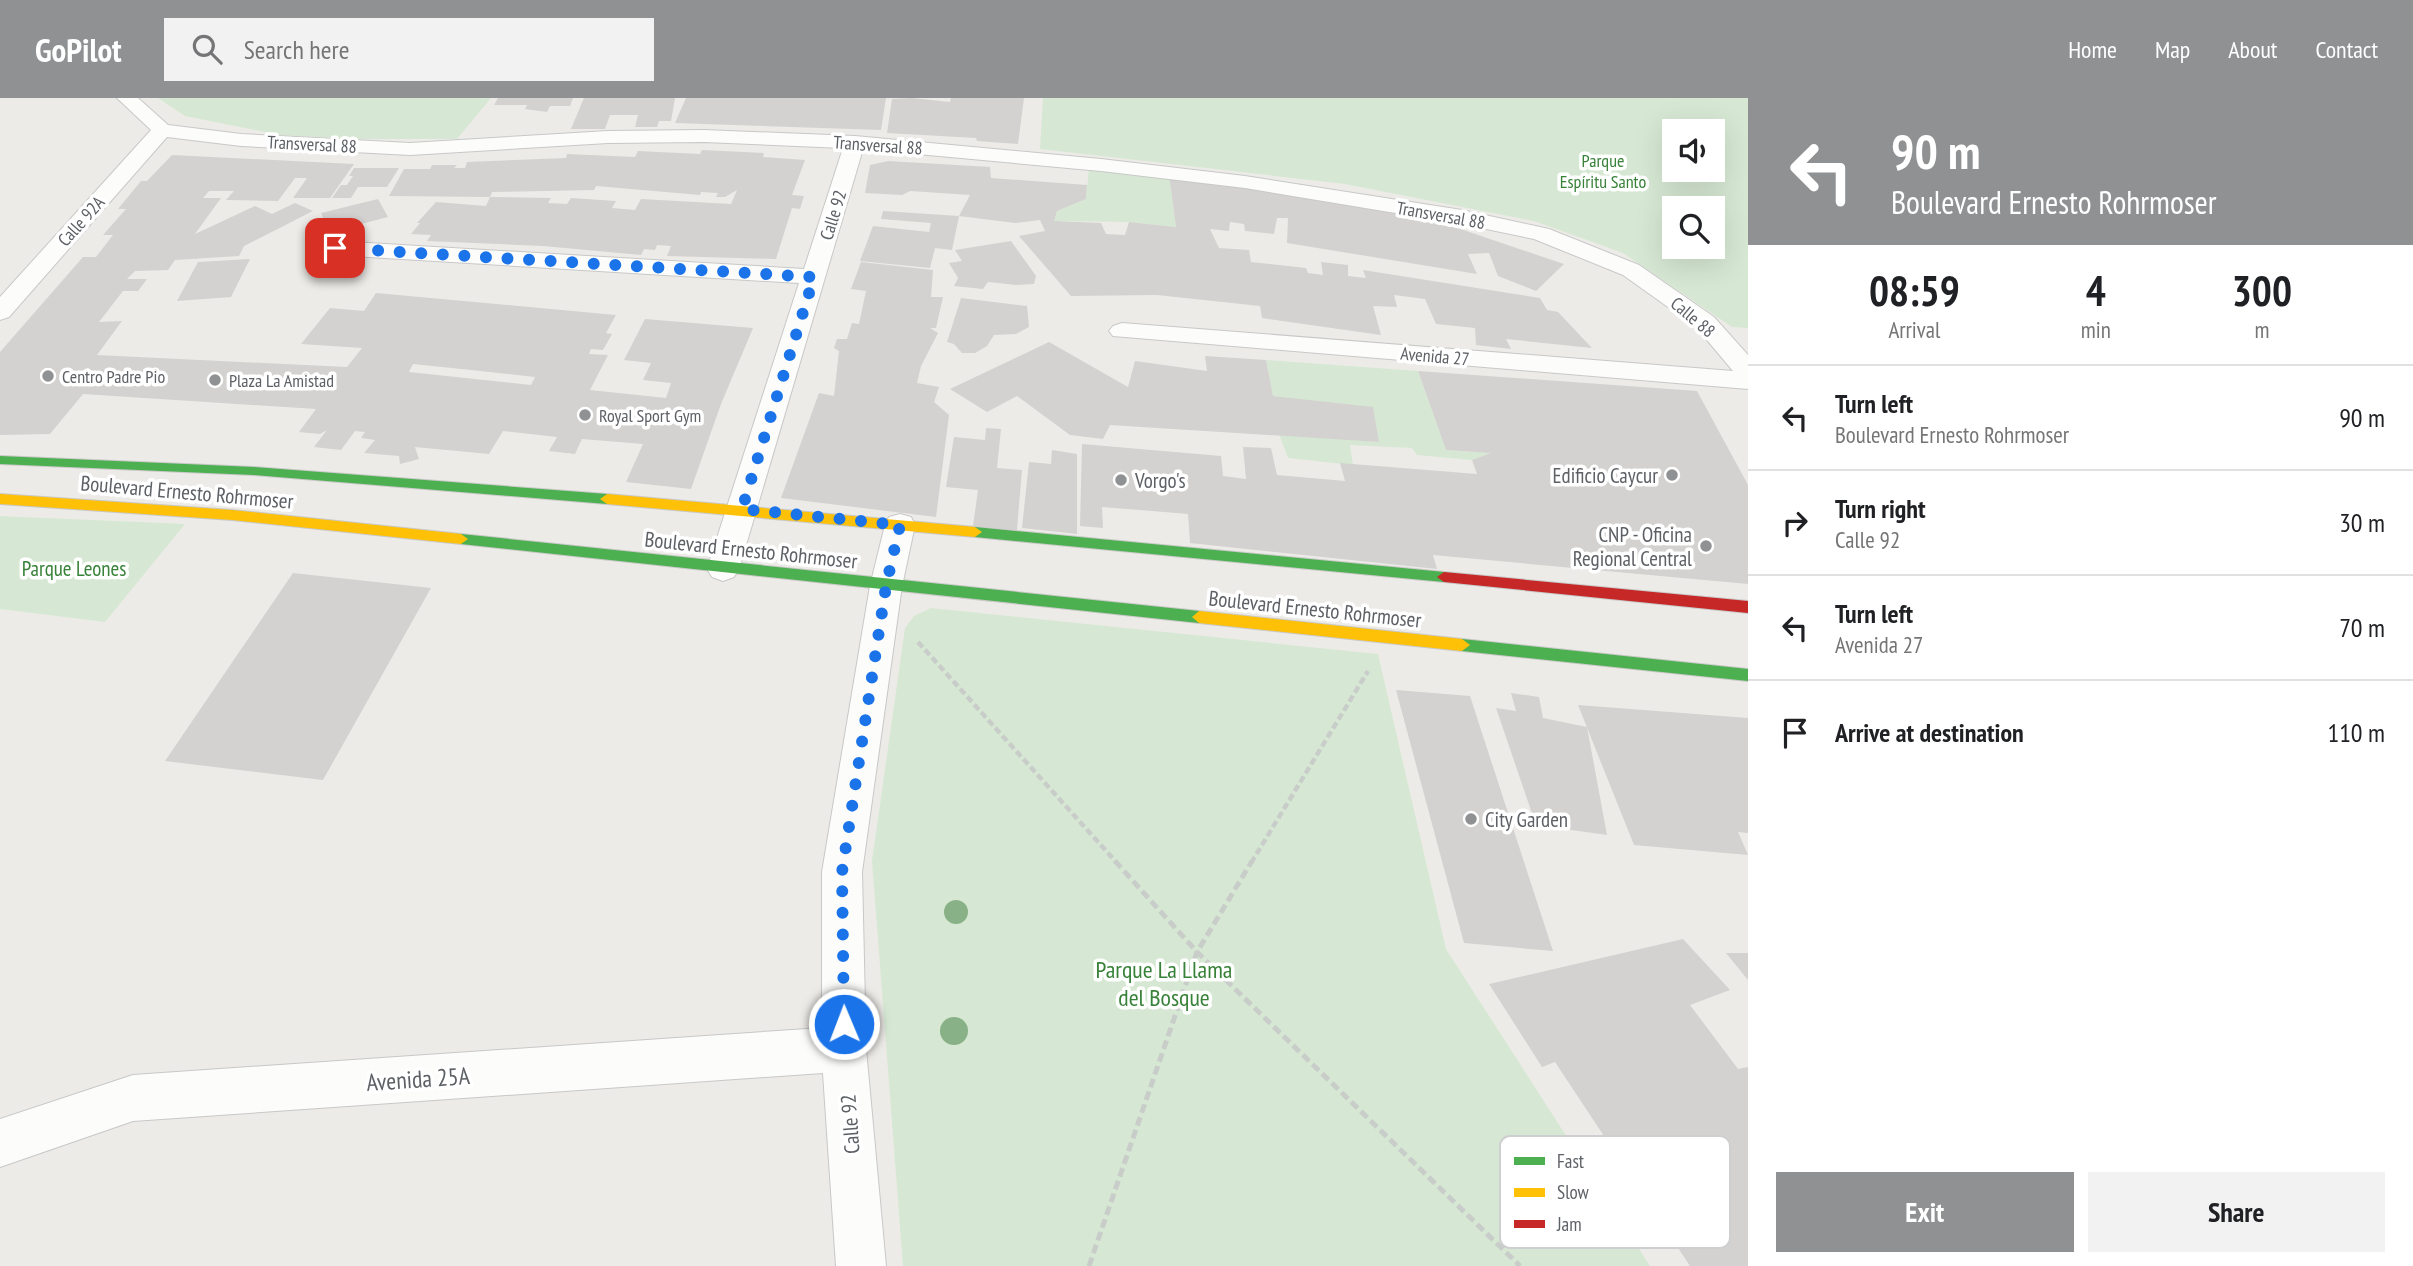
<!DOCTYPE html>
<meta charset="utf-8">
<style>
body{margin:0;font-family:"PT Sans Narrow",sans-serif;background:#f2f2f2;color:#202124;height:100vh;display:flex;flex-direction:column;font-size:26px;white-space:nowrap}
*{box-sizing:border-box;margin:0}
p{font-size:23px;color:#757577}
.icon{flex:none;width:38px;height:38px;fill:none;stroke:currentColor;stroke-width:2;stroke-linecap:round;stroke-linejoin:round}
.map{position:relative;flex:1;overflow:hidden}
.panel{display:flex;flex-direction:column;background:#fff;width:665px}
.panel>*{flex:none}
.hud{background:#8f9192;color:#fff;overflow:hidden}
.tools{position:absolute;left:1662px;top:21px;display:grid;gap:14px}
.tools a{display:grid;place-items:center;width:63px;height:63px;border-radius:0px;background:#fff;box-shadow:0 7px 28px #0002;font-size:35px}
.pin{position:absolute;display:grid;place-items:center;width:60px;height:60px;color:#fff;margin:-30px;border-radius:14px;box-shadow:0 4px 10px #0006}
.me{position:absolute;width:77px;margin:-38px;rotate:359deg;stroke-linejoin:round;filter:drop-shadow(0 0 5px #0008)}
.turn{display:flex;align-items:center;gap:24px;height:147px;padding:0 28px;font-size:32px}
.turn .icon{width:91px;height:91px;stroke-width:2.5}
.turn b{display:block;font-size:49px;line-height:60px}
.eta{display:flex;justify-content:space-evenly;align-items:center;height:119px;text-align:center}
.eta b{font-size:42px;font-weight:800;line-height:49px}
.button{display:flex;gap:14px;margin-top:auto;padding:14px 28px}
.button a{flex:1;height:80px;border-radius:0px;background:#8f9192;color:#fff;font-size:28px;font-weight:800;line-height:80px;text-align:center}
.button a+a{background:#f2f2f2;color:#202124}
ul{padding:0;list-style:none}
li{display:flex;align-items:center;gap:21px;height:105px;padding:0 28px;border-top:2px solid #e0e0e0}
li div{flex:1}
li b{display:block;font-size:26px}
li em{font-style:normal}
header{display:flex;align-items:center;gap:42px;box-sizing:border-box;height:98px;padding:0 35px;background:#8f9192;color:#fff}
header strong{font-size:33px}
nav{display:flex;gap:38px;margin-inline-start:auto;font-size:24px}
.search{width:490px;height:63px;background:#f2f2f2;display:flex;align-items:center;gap:18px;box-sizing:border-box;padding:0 24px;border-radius:0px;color:#757577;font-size:26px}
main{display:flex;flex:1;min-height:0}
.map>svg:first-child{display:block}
.green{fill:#d6e8d3;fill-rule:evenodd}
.building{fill:#d3d2d0;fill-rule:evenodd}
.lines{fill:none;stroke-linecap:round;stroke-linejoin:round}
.street-casing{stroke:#c8c8c8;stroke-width:2}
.fast-casing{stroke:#c9c9c9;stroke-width:2}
.slow-casing{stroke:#c9c9c9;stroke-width:2}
.jam-casing{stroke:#c9c9c9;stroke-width:2}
.path-far1{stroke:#c9cdca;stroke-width:4.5;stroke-dasharray:7 3.5;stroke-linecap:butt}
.path{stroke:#c9cdca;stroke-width:5;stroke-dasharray:9 4.5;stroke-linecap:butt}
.street{fill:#fcfcfb;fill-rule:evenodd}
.fast{fill:#4caf50;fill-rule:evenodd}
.slow{fill:#ffc107;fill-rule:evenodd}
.jam{fill:#c62828;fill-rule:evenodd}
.tree{fill:#89b187}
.route{stroke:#1a73e8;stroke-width:12;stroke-dasharray:0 21.6}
.poi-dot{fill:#8f9192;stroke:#fff;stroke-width:2.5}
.labels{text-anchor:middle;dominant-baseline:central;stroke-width:7;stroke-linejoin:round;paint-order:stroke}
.far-street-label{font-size:18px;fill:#5d6065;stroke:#fff}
.far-park-label{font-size:18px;fill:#378238;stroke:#fff}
.far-poi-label{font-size:18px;fill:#5d6065;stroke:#fff;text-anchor:start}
.poi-label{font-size:21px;fill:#5d6065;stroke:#fff;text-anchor:end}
.street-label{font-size:21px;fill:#5d6065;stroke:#fff}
.park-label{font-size:21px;fill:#378238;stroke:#fff}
.near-park-label{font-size:24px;fill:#378238;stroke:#fff}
.near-street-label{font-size:24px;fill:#5d6065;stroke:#fff}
.key{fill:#fff;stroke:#cecfd1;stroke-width:2}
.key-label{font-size:19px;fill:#5d6065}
</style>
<header>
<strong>GoPilot</strong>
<div class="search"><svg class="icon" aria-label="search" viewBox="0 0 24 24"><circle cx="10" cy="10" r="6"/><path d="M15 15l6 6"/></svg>Search here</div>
<nav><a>Home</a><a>Map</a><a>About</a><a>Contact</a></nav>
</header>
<main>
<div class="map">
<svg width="1748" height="1168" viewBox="0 0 1748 1168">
<rect width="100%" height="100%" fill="#edebe7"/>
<!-- green -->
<g class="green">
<polygon points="158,0 491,0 457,41 358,41 280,37 185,18"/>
<path d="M1043 0H1748V230L1732 229 1623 155 1534 123 1345 86 1040 51ZM1675 33H1713V72H1675ZM1675 110H1713V149H1675Z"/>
<polygon points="1089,70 1169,77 1176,129 1129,124 1054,123 1057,113 1086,101"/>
<polygon points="1266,262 1418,273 1446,352 1491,355 1472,362 1417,357 1412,350 1350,347 1353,367 1288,360 1279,336 1379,344 1373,310 1273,298"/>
<polygon points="0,418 185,426 105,524 0,511"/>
<polygon points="931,510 1378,556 1446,851 1650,1168 903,1168 872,763 905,530 914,518"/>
</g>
<!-- building -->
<g class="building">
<polygon points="498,0 573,0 570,8 550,8 547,14 525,11 527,7 494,7"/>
<polygon points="584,0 675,0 671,23 659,23 657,29 635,29 638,17 610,17 605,31 571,31"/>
<polygon points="686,0 886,0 881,32 675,25"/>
<polygon points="912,0 950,4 951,0 1024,0 1018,46 977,43 976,40 887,35 892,1"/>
<path d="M702 52 764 55 763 59 805 62 792 97 804 98 800 111 792 110 776 161 667 158 671 148 657 147 655 152 644 151 641 157 543 148 427 143 431 137 411 136 420 125H417L436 104 486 108 490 99 389 98 404 71H430L432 67H457L454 70H465L467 64 566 60 567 56 635 59 638 53 700 56ZM596 88 700 97 701 94 718 95 716 99H725L737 92 731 106 641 101 635 112 612 110 616 103 571 100 567 106 548 105 551 100 490 99 492 94 594 92Z"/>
<path d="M172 57 354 66 330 100H293L307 80H295L278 103 226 102 234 93H209L203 100H221L195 136 255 108 272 116 295 105 313 113 244 148 239 158 175 162 168 172 135 173 127 181H147L138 193H123L99 224 122 223 97 257 347 269 362 250 301 246 330 210 364 213 376 195 616 217 606 235 612 236 603 252 591 251 589 256 608 257 590 292 666 300 671 285 643 282 651 265 624 262 645 221 753 230 721 306 691 391 626 384 643 346 582 341 575 356 549 353 557 339 503 333 489 356 415 349 419 361 400 366 399 358 364 355 375 342 361 340 365 334 355 333 341 352 314 349 327 332 320 336 299 334 316 311 83 296 50 336 0 337V254L83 159H96L113 137H103L126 111H118L141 83H147ZM413 266 471 272 535 279 531 287 409 274Z"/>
<polygon points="888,63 990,69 991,80 1087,87 1086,101 1057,113 1054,123 1101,125 1106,136 1125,137 1129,124 1176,129 1169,77 1434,122 1564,166 1536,193 1498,178 1489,155 1468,156 1477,176 1287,145 1288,120 1277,120 1274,136 1245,133 1244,126 1230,124 1229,133 1210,131 1219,150 1249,152 1251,164 1306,170 1308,175 1323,177 1321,164 1348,167 1348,178 1366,180 1363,172 1540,200 1547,212 1558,214 1592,250 1506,241 1511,251 1476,247 1475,230 1436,226 1425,201 1394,197 1397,209 1373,208 1381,237 1262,220 1260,208 1157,197 1071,198 1019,138 1045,133 1040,122 1015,125 959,118 970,97 910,93 902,97 865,95 870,67"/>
<polygon points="354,70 399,70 387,89 358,89 351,100 332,100 341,87 347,87 353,78 349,78"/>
<polygon points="378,101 388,119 330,134 321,115"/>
<polygon points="883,113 959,118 952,152 935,150 930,170 860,163 873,128 929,134 931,125 881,121"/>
<polygon points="1011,143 1036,178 1034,186 1016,187 988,184 983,191 954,188 958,180 949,165 962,163 955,152"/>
<polygon points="250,161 231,199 177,203 198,164"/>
<polygon points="861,164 933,172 931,199 943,199 936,230 930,230 938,235 921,268 917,285 939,289 934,304 949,317 936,419 781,400 819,295 834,298 839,253 834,250 837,241 847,241 852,225 859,226 866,193 851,191"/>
<polygon points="961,200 1027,208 1029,229 1016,236 994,237 987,248 975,255 962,255 954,246 947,244"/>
<polygon points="1049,244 1128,289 1135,263 1207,273 1205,258 1266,262 1273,298 1373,309 1379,344 1110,327 1103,341 1070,337 1017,298 987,314 950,291"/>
<polygon points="1418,273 1697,293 1748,387 1748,486 1433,457 1437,471 1190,445 1188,416 1164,414 1102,409 1103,430 1080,428 1082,346 1221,358 1223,378 1246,381 1243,349 1271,350 1277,377 1345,383 1340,365 1477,376 1472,362 1491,355 1446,352"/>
<polygon points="986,330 1001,331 997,370 1022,372 1017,432 973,428 978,392 946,389 954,339 985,342"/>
<polygon points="1052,352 1077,356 1077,436 1022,430 1029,364 1051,366"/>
<polygon points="293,475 431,490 323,682 165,663"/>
<polygon points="1396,592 1470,598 1553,853 1464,845"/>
<polygon points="1511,595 1539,599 1543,620 1587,629 1607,737 1536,727 1496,610 1516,613"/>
<polygon points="1578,607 1748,620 1748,735 1738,734 1748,757 1634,747"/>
<polygon points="1683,841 1730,892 1690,907 1738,971 1748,969 1748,1168 1690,1168 1555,964 1542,969 1489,886"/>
<polygon points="1726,855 1748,855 1748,882"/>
</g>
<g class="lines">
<defs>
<g id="street">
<polygon points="117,0 138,0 168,27 241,36 410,45 608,33 704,32 855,38 1101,61 1245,78 1462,112 1549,131 1639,167 1714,219 1748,257 1748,291 1113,238 1109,233 1113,228 1122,225 1733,273 1696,229 1623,177 1534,141 1462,126 1245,90 1101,73 863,51 739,471 734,479 723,483 712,479 707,471 799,185 335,157 327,155 323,150 327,145 335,143 804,171 843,50 704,44 608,45 410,57 241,48 167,39 9,219 0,222 0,199 151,32"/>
<polygon points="900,416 911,419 915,427 902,488 862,774 866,951 886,1168 836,1168 823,975 133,1023 0,1069 0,1021 133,977 822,930 822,774 870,488 885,427 889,419"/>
</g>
<g id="fast">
<polygon points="0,358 254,369 607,396 614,401 607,406 254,377 0,366"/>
<polygon points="975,429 1444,474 1451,479 1444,484 975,439 968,434"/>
<polygon points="461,436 1199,513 1206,519 1199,525 461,446 454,441"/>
<polygon points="1462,541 1748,571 1748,583 1462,553 1454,547"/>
</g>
<g id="slow">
<polygon points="0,396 232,412 461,436 468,441 461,446 232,422 0,406"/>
<polygon points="607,396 975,429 982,434 975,439 607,406 600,401"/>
<polygon points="1199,513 1462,541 1470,547 1462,553 1199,525 1192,519"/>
</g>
<polygon id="jam" points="1444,474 1748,503 1748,515 1444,484 1437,479"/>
</defs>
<!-- street casing -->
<use href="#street" class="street-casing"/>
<!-- fast casing -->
<use href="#fast" class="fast-casing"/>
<!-- slow casing -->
<use href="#slow" class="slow-casing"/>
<!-- jam casing -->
<use href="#jam" class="jam-casing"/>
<!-- path-far1 -->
<g class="path-far1">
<polyline points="918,544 1117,765"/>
<polyline points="1251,765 1368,573"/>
</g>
<!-- path -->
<g class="path">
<polyline points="1115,763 1197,854 1520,1168"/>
<polyline points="1089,1168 1197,854 1252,763"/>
</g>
<!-- street -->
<use href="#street" class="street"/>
<!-- fast -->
<use href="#fast" class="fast"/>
<!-- slow -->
<use href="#slow" class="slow"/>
<!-- jam -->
<use href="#jam" class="jam"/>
</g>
<!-- trees -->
<g class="tree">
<circle cx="956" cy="814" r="12"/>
<circle cx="954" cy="933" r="14"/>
</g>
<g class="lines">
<!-- route -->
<polyline class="route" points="335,150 814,179 742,411 900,427 886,488 842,774 844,926"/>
</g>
<!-- markers -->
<g class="poi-dot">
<circle cx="48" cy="278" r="7"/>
<circle cx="215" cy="282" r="7"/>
<circle cx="585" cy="317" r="7"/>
<circle cx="1672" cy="377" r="7"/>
<circle cx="1121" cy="382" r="7"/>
<circle cx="1706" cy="448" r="7"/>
<circle cx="1471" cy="721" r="7"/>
</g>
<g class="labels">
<!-- far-street labels -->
<g class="far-street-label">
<text transform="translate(312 46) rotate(3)">Transversal 88</text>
<text transform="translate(878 47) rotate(4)">Transversal 88</text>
<text transform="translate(833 117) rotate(-73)">Calle 92</text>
<text transform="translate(1441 117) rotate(10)">Transversal 88</text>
<text transform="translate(81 123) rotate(-48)">Calle 92A</text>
<text transform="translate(1693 219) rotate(40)">Calle 88</text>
<text transform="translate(1435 258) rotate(5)">Avenida 27</text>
</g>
<!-- far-park labels -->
<g class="far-park-label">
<text x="1603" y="62">Parque<tspan x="1603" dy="21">Espíritu Santo</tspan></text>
</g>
<!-- far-poi labels -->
<g class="far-poi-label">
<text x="62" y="278">Centro Padre Pio</text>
<text x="229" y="282">Plaza La Amistad</text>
<text x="599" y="317">Royal Sport Gym</text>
</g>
<!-- poi labels -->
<g class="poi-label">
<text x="1658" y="377">Edificio Caycur</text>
<text x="1135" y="382" text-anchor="start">Vorgo's</text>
<text x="1692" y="436">CNP - Oficina<tspan x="1692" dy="24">Regional Central</tspan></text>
<text x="1485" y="721" text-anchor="start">City Garden</text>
</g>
<!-- street labels -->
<g class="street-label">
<text transform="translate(187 394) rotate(5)">Boulevard Ernesto Rohrmoser</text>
<text transform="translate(751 452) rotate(6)">Boulevard Ernesto Rohrmoser</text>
<text transform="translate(1315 511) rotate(6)">Boulevard Ernesto Rohrmoser</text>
<text transform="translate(850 1026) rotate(-94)">Calle 92</text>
</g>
<!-- park labels -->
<g class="park-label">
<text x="74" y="470">Parque Leones</text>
</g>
<!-- near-park labels -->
<g class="near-park-label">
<text x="1164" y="871">Parque La Llama<tspan x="1164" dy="28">del Bosque</tspan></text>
</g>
<!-- near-street labels -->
<g class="near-street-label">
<text transform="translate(418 981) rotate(-4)">Avenida 25A</text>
</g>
</g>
<!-- legend -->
<rect x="1500" y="1038" width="230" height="112" rx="10" class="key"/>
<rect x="1514" y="1059" width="31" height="8" fill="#4caf50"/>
<rect x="1514" y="1090" width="31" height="9" fill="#ffc107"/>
<rect x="1514" y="1122" width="31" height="8" fill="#c62828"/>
<g class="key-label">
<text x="1557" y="1070">Fast</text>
<text x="1557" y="1101">Slow</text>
<text x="1557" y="1133">Jam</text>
</g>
</svg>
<div class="tools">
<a><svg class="icon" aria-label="sound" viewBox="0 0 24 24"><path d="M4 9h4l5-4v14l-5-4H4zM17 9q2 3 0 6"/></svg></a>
<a><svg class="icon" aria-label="search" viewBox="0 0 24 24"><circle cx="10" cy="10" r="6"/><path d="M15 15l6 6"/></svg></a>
</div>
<div class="pin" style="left:335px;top:150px;background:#d93025"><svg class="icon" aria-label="arrive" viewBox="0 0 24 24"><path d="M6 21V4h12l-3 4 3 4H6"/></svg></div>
<svg class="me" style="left:844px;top:926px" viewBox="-20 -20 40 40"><circle r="17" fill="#1a73e8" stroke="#fff" stroke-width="3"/><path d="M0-11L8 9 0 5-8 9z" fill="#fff"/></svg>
</div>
<section class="panel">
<div class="hud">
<div class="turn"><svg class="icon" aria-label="left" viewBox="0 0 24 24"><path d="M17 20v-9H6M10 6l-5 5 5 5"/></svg><div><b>90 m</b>Boulevard Ernesto Rohrmoser</div></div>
</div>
<div class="eta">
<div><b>08:59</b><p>Arrival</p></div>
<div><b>4</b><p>min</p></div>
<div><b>300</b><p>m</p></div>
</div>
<ul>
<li><svg class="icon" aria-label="left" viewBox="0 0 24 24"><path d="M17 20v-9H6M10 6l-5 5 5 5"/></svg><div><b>Turn left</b><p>Boulevard Ernesto Rohrmoser</p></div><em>90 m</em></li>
<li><svg class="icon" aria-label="right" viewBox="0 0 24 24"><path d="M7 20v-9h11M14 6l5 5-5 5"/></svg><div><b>Turn right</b><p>Calle 92</p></div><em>30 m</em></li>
<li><svg class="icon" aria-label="left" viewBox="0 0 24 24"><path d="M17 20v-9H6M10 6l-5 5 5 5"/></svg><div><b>Turn left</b><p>Avenida 27</p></div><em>70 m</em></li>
<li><svg class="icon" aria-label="arrive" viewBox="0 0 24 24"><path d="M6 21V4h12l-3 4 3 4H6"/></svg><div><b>Arrive at destination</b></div><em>110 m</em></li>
</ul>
<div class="button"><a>Exit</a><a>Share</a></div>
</section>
</main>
